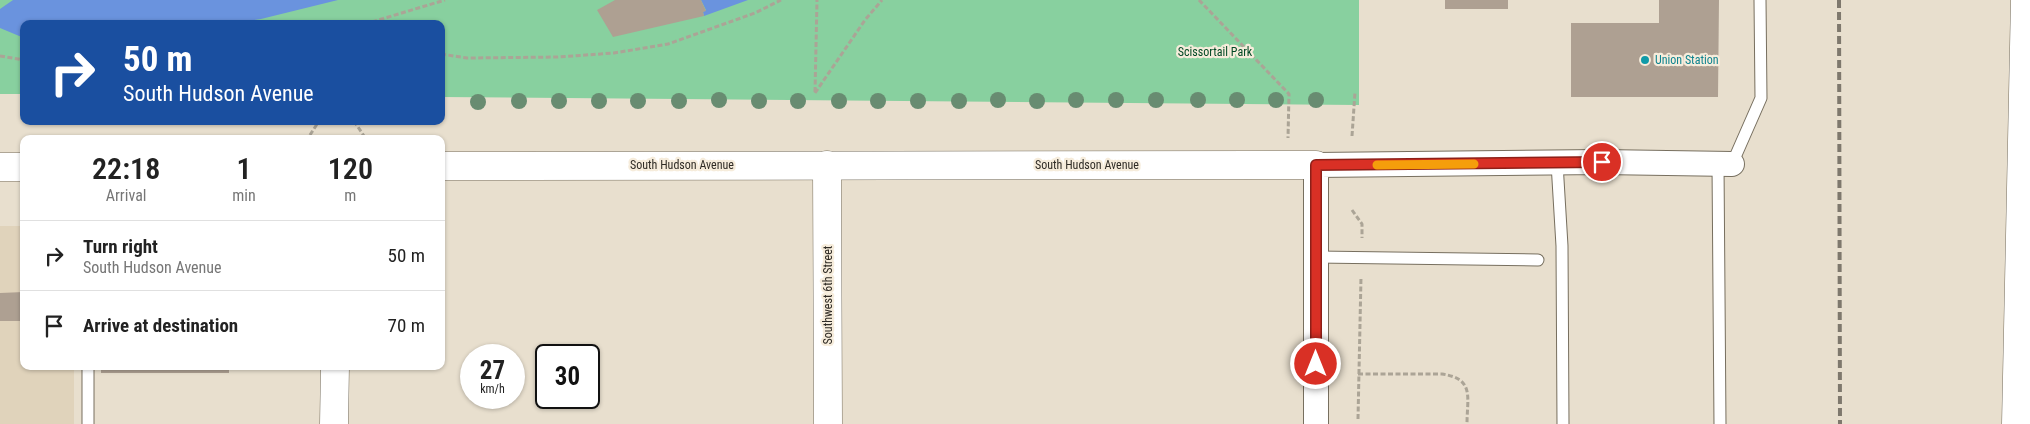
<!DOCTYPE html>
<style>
body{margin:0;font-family:"Roboto Condensed",sans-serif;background:#f2f2f2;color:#222;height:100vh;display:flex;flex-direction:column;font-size:19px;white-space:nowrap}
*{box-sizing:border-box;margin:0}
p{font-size:16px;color:#767676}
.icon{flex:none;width:28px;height:28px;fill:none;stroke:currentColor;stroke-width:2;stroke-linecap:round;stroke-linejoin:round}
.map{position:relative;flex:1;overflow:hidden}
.panel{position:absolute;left:20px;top:135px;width:425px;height:235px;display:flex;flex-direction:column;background:#fff;border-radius:10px;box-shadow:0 1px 4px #0004}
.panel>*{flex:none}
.top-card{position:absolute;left:20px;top:20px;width:425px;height:105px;border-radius:10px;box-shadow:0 1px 4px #0004;background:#1a4fa0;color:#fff;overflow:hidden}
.speed{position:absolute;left:460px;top:344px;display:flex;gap:10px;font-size:25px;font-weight:700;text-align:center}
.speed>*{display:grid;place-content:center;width:65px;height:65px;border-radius:50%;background:#fff;box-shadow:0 1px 4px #0004;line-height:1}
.speed small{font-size:12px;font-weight:400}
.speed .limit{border:2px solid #111;border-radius:8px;background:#fff;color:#111}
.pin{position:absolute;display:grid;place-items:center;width:42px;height:42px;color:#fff;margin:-21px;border:2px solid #fff;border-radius:50%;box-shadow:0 1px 5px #0007}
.me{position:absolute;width:55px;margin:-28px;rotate:0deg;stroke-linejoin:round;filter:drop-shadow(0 0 4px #0008)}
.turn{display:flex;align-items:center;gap:18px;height:105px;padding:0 20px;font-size:22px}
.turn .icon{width:65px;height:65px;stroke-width:2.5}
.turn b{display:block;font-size:35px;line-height:42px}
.eta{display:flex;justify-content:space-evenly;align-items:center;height:85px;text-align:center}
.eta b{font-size:30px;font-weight:600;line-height:35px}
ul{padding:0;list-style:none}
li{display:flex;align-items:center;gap:15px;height:70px;padding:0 20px;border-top:1px solid #e0e0e0}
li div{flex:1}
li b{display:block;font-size:19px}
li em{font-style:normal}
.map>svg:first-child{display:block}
.built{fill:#e0d3bb}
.green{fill:#88d09f}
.water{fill:#6a93de}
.building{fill:#aea092}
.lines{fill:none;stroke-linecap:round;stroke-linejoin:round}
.lane-casing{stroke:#776f5f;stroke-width:13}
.street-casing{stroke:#776f5f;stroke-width:26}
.secondary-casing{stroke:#776f5f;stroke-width:29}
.highway-casing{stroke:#776f5f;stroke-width:29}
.path{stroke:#aba496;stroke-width:3;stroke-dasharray:5 2.5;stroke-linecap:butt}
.lane{stroke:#fff;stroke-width:11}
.street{stroke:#fff;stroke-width:24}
.secondary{stroke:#fff;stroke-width:28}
.highway{stroke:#fff;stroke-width:28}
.rail{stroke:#7e786d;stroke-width:4;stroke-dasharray:8 4;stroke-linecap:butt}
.tree{fill:#688c71}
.route-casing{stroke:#8d1f18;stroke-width:12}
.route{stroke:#d93025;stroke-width:9}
.slow{stroke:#f59e0b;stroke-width:9}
.culture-dot{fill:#0f9aa8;stroke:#f6ecdb;stroke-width:2}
.labels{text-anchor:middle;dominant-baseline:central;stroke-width:4.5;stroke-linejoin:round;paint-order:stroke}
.park-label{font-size:12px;fill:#004925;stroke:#f6ecdb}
.culture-label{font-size:12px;fill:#0d838f;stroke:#f6ecdb;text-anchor:start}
.street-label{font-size:12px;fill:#2f2b25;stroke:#f6ecdb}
</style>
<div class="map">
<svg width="2030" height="424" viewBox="0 0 2030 424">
<rect width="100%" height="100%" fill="#e8dfce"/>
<!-- built -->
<polygon class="built" points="0,226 24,226 24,366 74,366 74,424 0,424"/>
<!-- green -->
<polygon class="green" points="0,0 1359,0 1359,105 441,97 441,24 24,24 24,94 0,94"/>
<!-- water -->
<g class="water">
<polygon points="13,0 338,0 261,19 229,24 24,24 24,38 0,28 0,9"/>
<polygon points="701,0 748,0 704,16 703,12 706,10"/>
</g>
<!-- building -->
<g class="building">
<polygon points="615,0 701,0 706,11 703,12 704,16 613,37 597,10"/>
<rect x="1445" y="0" width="63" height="9"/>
<polygon points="1659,0 1719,0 1718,97 1571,97 1571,23 1659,23"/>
<polygon points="24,292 24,321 0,321 0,293"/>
<rect x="101" y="366" width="128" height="7"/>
</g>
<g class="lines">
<defs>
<g id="lane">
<polyline points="1557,163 1562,246 1563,424"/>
<polyline points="1718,164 1720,424"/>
<polyline points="1732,164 1761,98 1760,0"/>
<polyline points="1316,257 1538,260"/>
<polyline points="88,424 88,366"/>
</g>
<polyline id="street" points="1316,424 1316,165 1602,162 1732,164"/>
<g id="secondary">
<polyline points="827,165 828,424"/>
<polyline points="441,166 1316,165"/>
<polyline points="0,167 24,167"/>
<polyline points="334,424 335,366"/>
</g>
<polyline id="highway" points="2016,424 2025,0"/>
</defs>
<!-- lane casing -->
<use href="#lane" class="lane-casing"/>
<!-- street casing -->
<use href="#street" class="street-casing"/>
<!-- secondary casing -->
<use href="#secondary" class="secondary-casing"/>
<!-- highway casing -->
<use href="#highway" class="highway-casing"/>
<!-- path -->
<g class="path">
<polyline points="1199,0 1289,94 1288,138"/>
<polyline points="365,24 445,0"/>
<polyline points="441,54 467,58 558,57 614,53 668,44 755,13 781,0"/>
<polyline points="0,56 24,60"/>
<polyline points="815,92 817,0"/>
<polyline points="815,93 865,20 882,0"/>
<polyline points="354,121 364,136"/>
<polyline points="310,135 319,121"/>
<polyline points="1352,136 1355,92"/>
<polyline points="1352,210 1362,224 1362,238"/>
<path d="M1358 374H1442C1475 379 1467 397 1467 424"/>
<polyline points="1358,419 1361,277"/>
</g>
<!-- lane -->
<use href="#lane" class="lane"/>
<!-- street -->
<use href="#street" class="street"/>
<!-- secondary -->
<use href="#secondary" class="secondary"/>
<!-- highway -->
<use href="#highway" class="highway"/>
<!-- rail -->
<polyline class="rail" points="1839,0 1840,424"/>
</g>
<!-- trees -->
<g class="tree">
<circle cx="719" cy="100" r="8"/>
<circle cx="998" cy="100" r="8"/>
<circle cx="1076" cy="100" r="8"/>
<circle cx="1116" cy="100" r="8"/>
<circle cx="1156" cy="100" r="8"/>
<circle cx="1198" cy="100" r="8"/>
<circle cx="1237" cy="100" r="8"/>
<circle cx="1276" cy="100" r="8"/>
<circle cx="1316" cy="100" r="8"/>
<circle cx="519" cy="101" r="8"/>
<circle cx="559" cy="101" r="8"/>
<circle cx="599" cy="101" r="8"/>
<circle cx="638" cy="101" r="8"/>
<circle cx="679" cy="101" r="8"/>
<circle cx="759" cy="101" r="8"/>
<circle cx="798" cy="101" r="8"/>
<circle cx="839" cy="101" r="8"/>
<circle cx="878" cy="101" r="8"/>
<circle cx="918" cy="101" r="8"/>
<circle cx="959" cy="101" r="8"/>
<circle cx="1037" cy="101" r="8"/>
<circle cx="478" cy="102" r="8"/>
</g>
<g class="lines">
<defs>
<polyline id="route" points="1316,364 1316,165 1602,162"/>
</defs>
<!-- route casing -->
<use href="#route" class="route-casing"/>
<!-- route -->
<use href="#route" class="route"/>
<!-- slow -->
<polyline class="slow" points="1377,165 1474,164"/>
</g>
<!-- markers -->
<circle class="culture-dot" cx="1645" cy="60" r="5"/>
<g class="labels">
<!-- park labels -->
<g class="park-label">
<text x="1215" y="52">Scissortail Park</text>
</g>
<!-- culture labels -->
<g class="culture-label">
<text x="1655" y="60">Union Station</text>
</g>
<!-- street labels -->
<g class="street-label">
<text x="682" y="165">South Hudson Avenue</text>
<text x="1087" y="165">South Hudson Avenue</text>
<text transform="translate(828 295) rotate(-90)">Southwest 6th Street</text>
</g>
</g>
</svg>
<div class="speed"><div>27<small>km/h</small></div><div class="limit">30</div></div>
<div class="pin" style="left:1602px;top:162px;background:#d93025"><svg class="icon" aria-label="arrive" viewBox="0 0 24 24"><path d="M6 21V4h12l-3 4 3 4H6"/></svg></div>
<svg class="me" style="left:1316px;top:364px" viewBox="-20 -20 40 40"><circle r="17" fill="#d93025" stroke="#fff" stroke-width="3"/><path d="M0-11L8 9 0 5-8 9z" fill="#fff"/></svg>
<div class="top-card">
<div class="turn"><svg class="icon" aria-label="right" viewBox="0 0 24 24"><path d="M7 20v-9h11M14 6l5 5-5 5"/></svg><div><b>50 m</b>South Hudson Avenue</div></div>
</div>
<section class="panel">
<div class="eta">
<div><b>22:18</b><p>Arrival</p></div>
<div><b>1</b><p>min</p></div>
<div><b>120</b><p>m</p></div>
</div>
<ul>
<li><svg class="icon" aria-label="right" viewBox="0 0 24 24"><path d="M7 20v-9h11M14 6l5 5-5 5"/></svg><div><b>Turn right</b><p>South Hudson Avenue</p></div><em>50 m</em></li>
<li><svg class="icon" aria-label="arrive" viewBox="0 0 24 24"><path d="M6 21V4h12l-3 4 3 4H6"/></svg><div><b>Arrive at destination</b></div><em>70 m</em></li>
</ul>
</section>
</div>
